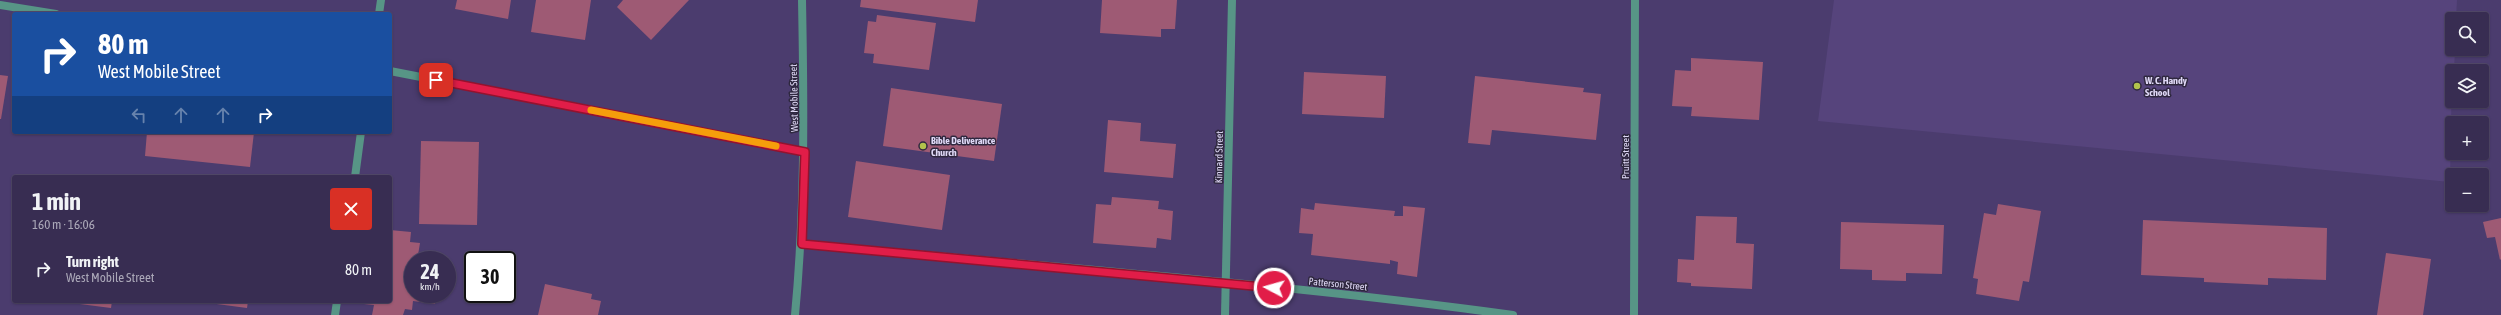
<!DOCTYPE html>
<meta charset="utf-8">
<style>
body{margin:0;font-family:"Asap Condensed",sans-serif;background:#3f3559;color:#f1f3f6;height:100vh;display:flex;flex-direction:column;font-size:15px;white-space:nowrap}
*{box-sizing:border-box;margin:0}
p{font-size:13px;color:#aba8b8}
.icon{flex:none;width:22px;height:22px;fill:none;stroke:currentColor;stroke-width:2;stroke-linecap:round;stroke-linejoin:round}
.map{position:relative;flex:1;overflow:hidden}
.details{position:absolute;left:12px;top:175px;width:380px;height:128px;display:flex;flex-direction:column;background:#382d52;border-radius:4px;box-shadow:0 1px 3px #0004,0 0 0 1px #524969}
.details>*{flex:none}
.guide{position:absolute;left:12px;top:12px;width:380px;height:122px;border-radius:4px;box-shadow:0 1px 3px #0004,0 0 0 1px #524969;background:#1a4fa0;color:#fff;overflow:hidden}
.tools{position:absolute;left:2445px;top:12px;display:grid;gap:8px}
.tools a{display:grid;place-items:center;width:44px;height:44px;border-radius:4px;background:#382d52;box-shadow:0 1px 3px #0004,0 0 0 1px #524969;font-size:20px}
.speed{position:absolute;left:404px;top:251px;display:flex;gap:8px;font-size:20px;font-weight:700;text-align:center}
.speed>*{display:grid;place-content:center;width:52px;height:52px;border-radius:50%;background:#382d52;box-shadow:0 1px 3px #0004,0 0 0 1px #524969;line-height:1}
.speed small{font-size:10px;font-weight:400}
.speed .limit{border:2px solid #111;border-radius:6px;background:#fff;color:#111}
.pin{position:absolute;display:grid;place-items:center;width:34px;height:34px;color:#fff;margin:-17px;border-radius:8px;box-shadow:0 2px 6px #0006}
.me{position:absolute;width:44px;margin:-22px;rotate:276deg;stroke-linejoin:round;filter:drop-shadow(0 0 3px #0008)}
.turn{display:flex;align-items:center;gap:14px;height:84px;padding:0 20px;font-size:18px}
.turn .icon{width:52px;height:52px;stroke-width:2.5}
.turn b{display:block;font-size:28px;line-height:34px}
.lanes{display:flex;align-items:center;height:38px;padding:0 20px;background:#0003;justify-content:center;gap:20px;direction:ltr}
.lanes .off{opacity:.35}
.round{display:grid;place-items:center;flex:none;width:42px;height:42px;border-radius:4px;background:#3f3559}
.overview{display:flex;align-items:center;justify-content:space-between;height:68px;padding:0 20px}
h1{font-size:24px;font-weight:700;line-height:30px}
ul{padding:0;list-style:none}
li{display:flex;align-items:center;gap:12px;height:52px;padding:0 20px}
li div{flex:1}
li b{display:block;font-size:15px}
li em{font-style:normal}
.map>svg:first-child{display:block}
.built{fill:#56447c}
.building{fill:#9e5a74}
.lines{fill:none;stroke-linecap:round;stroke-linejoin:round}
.minor{stroke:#579586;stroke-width:8}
.tertiary{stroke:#579586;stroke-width:8}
.route-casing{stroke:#92132f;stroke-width:10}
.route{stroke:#e11d48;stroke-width:7}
.slow{stroke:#f59e0b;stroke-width:7}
.poi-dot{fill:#b2c34c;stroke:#2f283f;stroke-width:1.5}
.labels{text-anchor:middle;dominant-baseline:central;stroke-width:3;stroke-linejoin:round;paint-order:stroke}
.poi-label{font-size:10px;font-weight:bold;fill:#e0d9f7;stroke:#2f283f;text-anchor:start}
.street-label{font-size:10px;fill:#e0d9f7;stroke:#2f283f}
</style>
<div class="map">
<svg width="2501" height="315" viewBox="0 0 2501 315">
<rect width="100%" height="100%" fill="#4b3c6e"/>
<!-- built -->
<polygon class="built" points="1834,0 2457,0 2456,19 2452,19 2452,49 2455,49 2454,71 2452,71 2450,182 1818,121"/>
<!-- building -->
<g class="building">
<polygon points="457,0 511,0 508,19 455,9"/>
<polygon points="536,0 591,0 585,40 531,32"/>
<polygon points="623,0 689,0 651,40 617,7"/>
<polygon points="861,0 978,0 975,22 860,7"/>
<polygon points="1102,0 1177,0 1175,29 1161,29 1161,37 1100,33"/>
<polygon points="877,15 936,23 929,70 873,63 874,54 864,53 868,21 876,22"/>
<polygon points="1691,58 1763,62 1759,120 1691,116 1692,107 1672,106 1675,70 1691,71"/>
<polygon points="1304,72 1386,76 1384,118 1302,114"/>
<polygon points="0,75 8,76 1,119 0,119"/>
<polygon points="1475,76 1584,88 1583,92 1601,94 1596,140 1492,130 1490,145 1468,143"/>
<polygon points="891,88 1002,104 994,161 883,146"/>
<polygon points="1108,120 1141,123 1140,141 1176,144 1173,178 1104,172"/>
<polygon points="147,132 254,132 250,167 145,156"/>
<polygon points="421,141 479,142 477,225 419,224"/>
<polygon points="856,161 950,175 942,230 848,217"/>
<polygon points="1112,197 1159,201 1158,209 1173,211 1171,240 1157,238 1156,248 1093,243 1096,204 1111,205"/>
<polygon points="1315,203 1395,211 1394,216 1403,216 1403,206 1425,208 1417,277 1397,274 1398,262 1390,260 1390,264 1311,255 1313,234 1299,233 1301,208 1314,210"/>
<polygon points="1998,204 2041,211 2029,282 2023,281 2019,301 1976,294 1978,279 1973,278 1984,213 1996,215"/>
<polygon points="1696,216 1737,217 1736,243 1754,244 1752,289 1691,286 1691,283 1677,282 1678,259 1694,260"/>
<polygon points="2501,218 2501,259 2500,260 2495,237 2487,238 2483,222"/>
<polygon points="2143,220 2327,228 2326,280 2268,278 2268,285 2204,282 2204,278 2141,275"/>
<polygon points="1841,222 1944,225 1942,274 1906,273 1906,281 1872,280 1872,270 1840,269"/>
<polygon points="390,230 411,232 410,242 420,243 418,255 441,257 440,260 413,260 413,294 436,294 435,304 413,301 412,310 405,309 403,315 372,315 374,305 364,304 364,301 390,301"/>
<polygon points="2386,253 2431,259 2423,315 2377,315"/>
<polygon points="545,284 592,294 591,299 601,301 598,315 538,315"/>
<polygon points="72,301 112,301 111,308 72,303"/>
<polygon points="194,301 248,301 247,308"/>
</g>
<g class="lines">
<!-- minor -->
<g class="minor">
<polyline points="0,5 56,14"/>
<polyline points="379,14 381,0"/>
<polyline points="390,71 805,152"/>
<polyline points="355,177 361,132"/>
<path d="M802 244C1039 266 1277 283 1513 315"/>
<polyline points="335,315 337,301"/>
<polyline points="1225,315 1232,0"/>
<polyline points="1634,315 1635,0"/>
</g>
<!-- tertiary -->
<path class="tertiary" d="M795 315C805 210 804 106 802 0"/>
</g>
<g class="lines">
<defs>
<polyline id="route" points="436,80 805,152 802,244 1274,288"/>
</defs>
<!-- route casing -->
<use href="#route" class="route-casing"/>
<!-- route -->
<use href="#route" class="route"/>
<!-- slow -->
<polyline class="slow" points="591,110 776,146"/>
</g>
<!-- markers -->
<g class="poi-dot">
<circle cx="2137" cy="86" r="4"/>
<circle cx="923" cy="146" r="4"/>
</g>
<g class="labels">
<!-- poi labels -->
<g class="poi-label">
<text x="2145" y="80">W. C. Handy<tspan x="2145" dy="12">School</tspan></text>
<text x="931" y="140">Bible Deliverance<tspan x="931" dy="12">Church</tspan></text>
</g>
<!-- street labels -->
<g class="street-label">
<text transform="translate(794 98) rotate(-91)">West Mobile Street</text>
<text transform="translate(1219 157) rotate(-89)">Kinnard Street</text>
<text transform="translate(1625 157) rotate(-90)">Pruitt Street</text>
<text transform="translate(1338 284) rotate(6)">Patterson Street</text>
</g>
</g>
</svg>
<div class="tools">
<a><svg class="icon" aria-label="search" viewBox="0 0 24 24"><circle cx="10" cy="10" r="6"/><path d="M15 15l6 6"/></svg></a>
<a><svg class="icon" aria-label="layers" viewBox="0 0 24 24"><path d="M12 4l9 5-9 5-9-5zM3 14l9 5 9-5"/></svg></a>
<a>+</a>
<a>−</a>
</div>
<div class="speed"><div>24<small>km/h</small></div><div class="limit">30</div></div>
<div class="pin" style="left:436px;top:80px;background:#d93025"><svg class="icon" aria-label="arrive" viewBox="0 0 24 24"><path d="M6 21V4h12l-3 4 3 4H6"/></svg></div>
<svg class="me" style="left:1274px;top:288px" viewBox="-20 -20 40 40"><circle r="17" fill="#e11d48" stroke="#fff" stroke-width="3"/><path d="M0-11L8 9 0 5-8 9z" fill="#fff"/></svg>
<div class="guide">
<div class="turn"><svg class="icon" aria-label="right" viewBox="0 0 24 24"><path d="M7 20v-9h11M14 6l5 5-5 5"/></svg><div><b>80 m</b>West Mobile Street</div></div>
<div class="lanes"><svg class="icon off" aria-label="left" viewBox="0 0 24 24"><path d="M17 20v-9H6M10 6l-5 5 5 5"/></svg><svg class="icon off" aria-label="ahead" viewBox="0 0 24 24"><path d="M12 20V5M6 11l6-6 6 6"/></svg><svg class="icon off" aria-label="ahead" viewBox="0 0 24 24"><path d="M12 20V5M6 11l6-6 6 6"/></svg><svg class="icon" aria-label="right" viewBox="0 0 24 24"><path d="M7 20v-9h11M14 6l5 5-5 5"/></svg></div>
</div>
<section class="details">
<div class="overview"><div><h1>1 min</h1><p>160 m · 16:06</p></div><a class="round" style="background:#d93025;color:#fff"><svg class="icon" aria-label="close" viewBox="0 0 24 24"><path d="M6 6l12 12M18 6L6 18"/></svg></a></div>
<ul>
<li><svg class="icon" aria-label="right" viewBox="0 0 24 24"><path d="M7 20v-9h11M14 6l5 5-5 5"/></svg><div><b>Turn right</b><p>West Mobile Street</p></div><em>80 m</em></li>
</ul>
</section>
</div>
